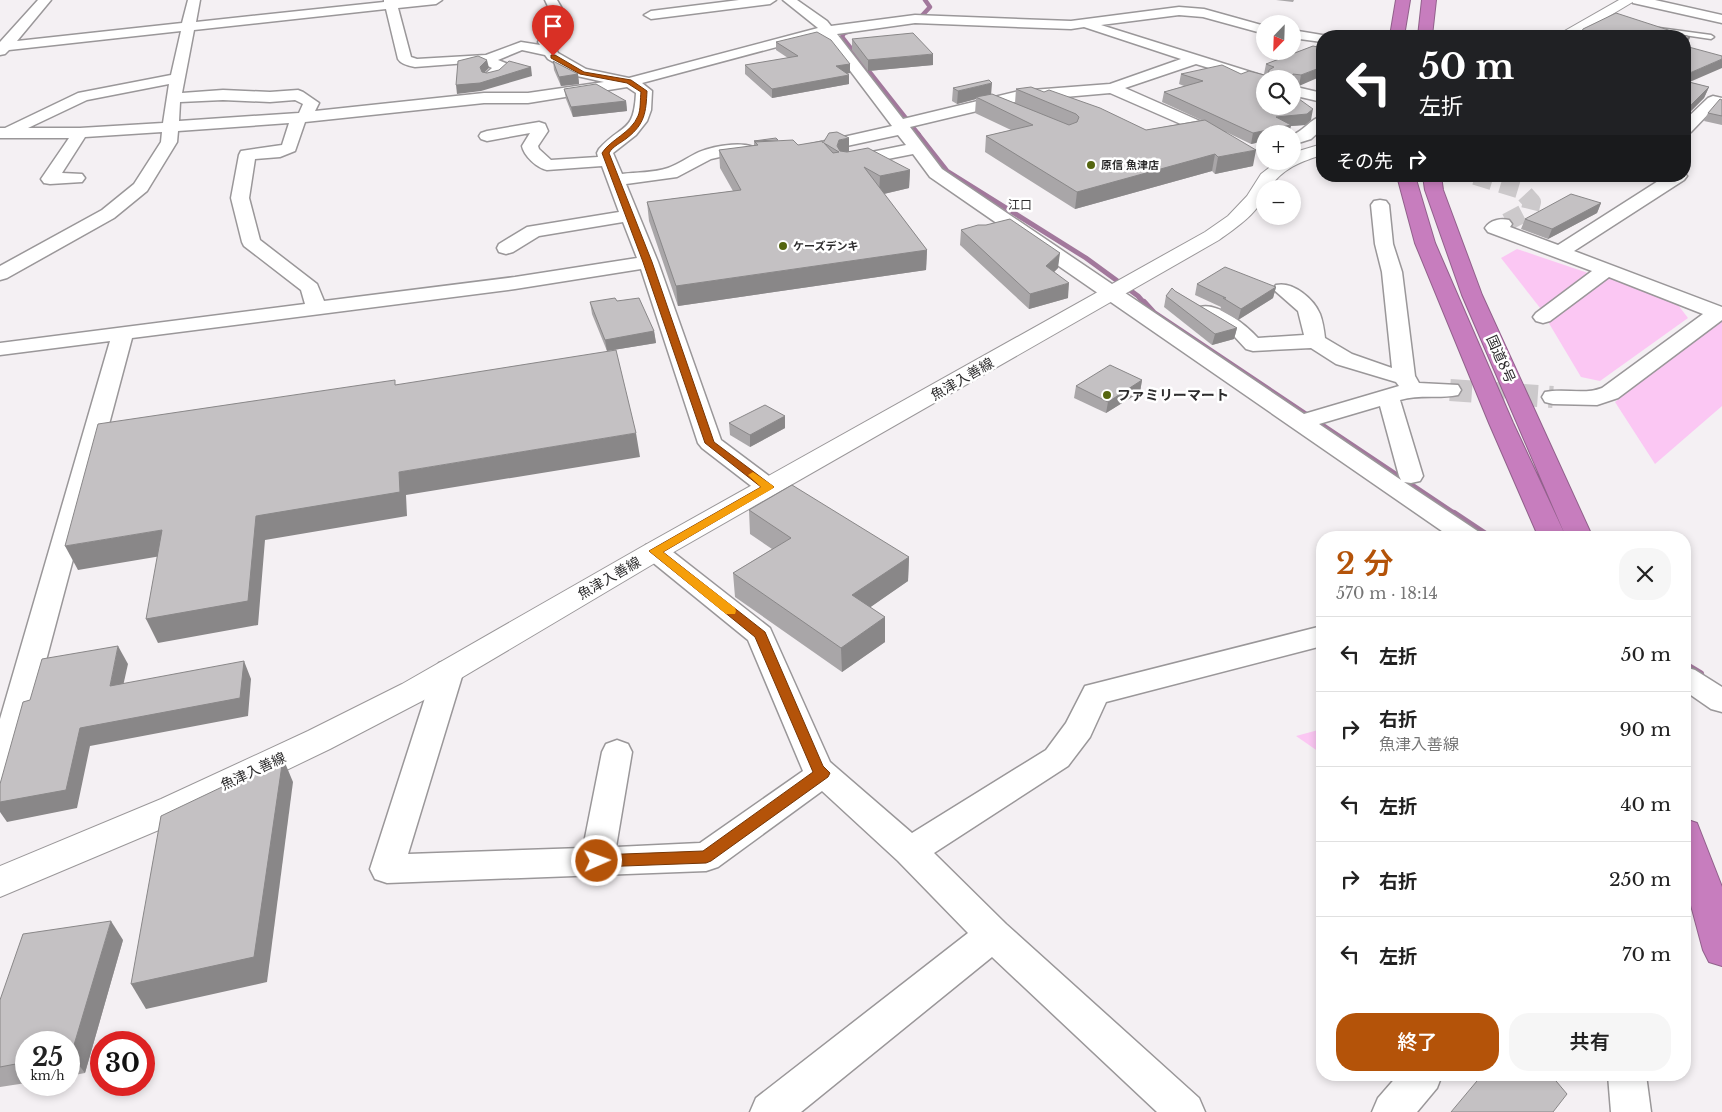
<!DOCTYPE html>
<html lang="ja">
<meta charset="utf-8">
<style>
body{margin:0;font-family:"Libre Baskerville","Noto Sans JP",serif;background:#f6f6f6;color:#222;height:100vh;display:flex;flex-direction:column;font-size:19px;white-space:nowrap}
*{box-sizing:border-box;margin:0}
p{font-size:16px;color:#767676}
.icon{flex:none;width:28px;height:28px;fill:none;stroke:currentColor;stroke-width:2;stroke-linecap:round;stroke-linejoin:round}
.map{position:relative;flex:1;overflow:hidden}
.details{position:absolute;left:1316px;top:531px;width:375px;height:550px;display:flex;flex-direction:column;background:#fff;border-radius:20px;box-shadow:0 2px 8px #0003}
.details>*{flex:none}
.top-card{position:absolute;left:1316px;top:30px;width:375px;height:152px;border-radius:20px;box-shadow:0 2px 8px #0003;background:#202124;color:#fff;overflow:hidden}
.needle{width:32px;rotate:203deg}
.fabs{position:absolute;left:1256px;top:15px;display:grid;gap:10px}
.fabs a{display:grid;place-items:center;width:45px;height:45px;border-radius:50%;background:#fff;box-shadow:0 2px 8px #0003;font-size:25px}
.speed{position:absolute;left:15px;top:1031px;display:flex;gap:10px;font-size:25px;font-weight:700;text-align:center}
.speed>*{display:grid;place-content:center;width:65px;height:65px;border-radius:50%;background:#fff;box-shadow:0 2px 8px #0003;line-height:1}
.speed small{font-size:12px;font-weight:400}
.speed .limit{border:8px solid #d22;background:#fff;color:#111}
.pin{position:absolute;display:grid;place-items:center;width:42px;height:42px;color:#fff;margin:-51px -21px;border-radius:50% 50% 50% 0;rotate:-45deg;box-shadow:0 0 5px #0007}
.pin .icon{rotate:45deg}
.me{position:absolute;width:55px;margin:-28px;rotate:88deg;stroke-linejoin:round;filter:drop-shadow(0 0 4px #0008)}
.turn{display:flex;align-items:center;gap:18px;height:105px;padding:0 20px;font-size:22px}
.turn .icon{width:65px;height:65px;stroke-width:2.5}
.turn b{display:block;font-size:35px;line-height:42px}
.then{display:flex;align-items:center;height:48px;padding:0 20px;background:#0003;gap:10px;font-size:19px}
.round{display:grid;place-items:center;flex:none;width:52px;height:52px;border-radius:20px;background:#f6f6f6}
.overview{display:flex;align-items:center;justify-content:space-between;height:85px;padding:0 20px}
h1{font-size:30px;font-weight:600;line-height:38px;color:#b45309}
.primary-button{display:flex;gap:10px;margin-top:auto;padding:10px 20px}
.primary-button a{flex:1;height:58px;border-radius:20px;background:#b45309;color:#fff;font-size:20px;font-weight:600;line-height:58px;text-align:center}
.primary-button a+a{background:#f6f6f6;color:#222}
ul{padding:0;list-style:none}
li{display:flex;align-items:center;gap:15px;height:75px;padding:0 20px;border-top:1px solid #e0e0e0}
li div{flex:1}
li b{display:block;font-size:19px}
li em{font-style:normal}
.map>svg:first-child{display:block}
.green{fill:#fbc7f3}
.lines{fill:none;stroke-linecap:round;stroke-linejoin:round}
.stream-far3{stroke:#a2789c;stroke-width:4.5}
.stream-far2{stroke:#a2789c;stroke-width:5}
.stream-far1{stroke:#a2789c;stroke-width:6}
.stream{stroke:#a2789c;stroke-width:8}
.street-tunnel-far1{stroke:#ccc9cb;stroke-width:18;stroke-dasharray:18 9;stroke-linecap:butt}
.street-tunnel{stroke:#ccc9cb;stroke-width:22;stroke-dasharray:22 11;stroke-linecap:butt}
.lane-casing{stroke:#9a9799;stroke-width:3}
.street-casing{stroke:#9a9799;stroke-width:3}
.secondary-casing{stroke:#9a9799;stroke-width:2}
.highway-casing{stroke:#91618b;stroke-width:2}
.lane{fill:#fff;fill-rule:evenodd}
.street{fill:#fff;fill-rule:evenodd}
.secondary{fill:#fff;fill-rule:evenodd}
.highway{fill:#c77dbe;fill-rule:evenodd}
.wall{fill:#a9a6a8}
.shaded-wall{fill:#898788}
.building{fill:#c4c1c3;stroke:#898788;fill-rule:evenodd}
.route{fill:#b45309;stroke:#753606}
.slow{fill:#f59e0b}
.poi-dot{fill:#54650f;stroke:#fff;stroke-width:2}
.labels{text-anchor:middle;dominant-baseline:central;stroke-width:5;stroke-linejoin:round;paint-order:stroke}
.far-poi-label{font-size:11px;font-weight:bold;fill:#2d2c2d;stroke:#fff;text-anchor:start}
.far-neighbourhood-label{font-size:12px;fill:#2e2c2e;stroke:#fff}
.street-label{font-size:14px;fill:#2d2c2d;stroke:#fff}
.poi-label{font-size:14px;font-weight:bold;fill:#2d2c2d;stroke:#fff;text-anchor:start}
</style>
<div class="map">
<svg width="1722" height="1112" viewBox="0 0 1722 1112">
<rect width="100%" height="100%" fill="#f4f0f3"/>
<!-- green -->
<g class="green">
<polygon points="1517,249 1591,274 1544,313 1501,258"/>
<polygon points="1609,278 1675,301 1688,318 1600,381 1581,377 1547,320"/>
<polygon points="1719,321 1722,322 1722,406 1655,464 1615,402"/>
<polygon points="1322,729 1322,754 1296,736"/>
</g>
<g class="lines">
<!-- stream-far3 -->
<g class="stream-far3">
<polyline points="917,21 930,7 925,0"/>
<polyline points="854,30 844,33 842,37 919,135"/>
</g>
<!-- stream-far2 -->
<polyline class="stream-far2" points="918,134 947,171 1086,258 1138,296 1145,304"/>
<!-- stream-far1 -->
<polyline class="stream-far1" points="1144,302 1154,313 1456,515"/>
<!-- stream -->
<g class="stream">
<polyline points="1454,514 1490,538"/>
<polyline points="1685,665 1700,674"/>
</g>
<!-- street-tunnel-far1 -->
<polyline class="street-tunnel-far1" points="1475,176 1521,190 1532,202 1530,210 1503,224"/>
<!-- street-tunnel -->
<polyline class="street-tunnel" points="1450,390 1553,397"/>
<defs>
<polygon id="lane" points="1659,28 1711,35 1714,37 1711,39 1657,31 1656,30"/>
<g id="street">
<path d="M38 0H51L17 41 182 23 188 0H200L196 22 384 2V0H442L436 4 398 8 411 57 417 59 486 55 521 42 540 45 538 42 553 17 545 0H557L567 17 552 42 558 53 586 69 629 78 818 28 783 0H797L827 21 831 26 915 15 1071 21 1179 7 1204 9 1265 26V34L1203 17 1179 15 1101 25 1270 78 1265 79V85L1196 64 1125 88 1218 129 1220 132 1218 135H1206L1110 93 1019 101 910 127 942 169 1304 414 1399 386 1396 382 1336 364 1311 348 1253 351 1246 349 1234 336 1200 315 1197 311 1200 307C1218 302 1246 325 1258 338L1304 335 1298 311 1273 289 1276 285C1293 281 1314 299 1320 314 1323 322 1324 330 1325 338L1352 354 1392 368 1382 272 1375 244 1371 205 1374 201 1380 200 1386 201 1389 205 1393 244 1402 272 1415 376 1419 383 1458 385 1461 390 1458 395C1439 399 1420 394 1400 400L1423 476 1420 481 1411 483 1404 482 1479 532 1483 538H1452L930 177 913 154 847 167 841 166 839 162 841 158 847 157 906 145 898 135 814 153 808 151 806 148 808 145 892 126 824 36 814 37 642 83 652 91 651 110 647 121 636 135 613 153 622 174C636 172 654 173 668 168 679 164 688 157 699 152 713 146 751 138 761 153L759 157 753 158 741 154 724 156 711 159 677 177 626 184 658 262 721 440 777 482 780 487 777 492 768 494 759 492 702 448 698 443 641 269 515 289 132 338 16 773 11 782 0 785V719L110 341 0 355V343L305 304 301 290 244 246 242 242 231 198 239 155 241 151 282 145 289 123 178 131 177 142 147 191 114 218 7 278 0 280V266L102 210 134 184 161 142 162 132 85 137 62 173 82 174 85 178 82 182 50 184 44 183 41 179 69 138H0V128H5L78 93 171 75 181 31 9 50 5 54 0 55V42ZM386 9 398 59C401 64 409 66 415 67L480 62 492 68 483 76 485 79C495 82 504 75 510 67L508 64 498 60 522 50 545 55 548 59 577 76 604 82 528 93H484L315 111 319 103 303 92 298 90 270 92 223 90 182 93 194 30ZM915 23 1071 29 1084 27 1181 59 1110 84 1019 91 903 119 837 34ZM169 84 163 123 80 128H28L87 100ZM627 87 636 93C634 134 622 123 599 149L597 153 598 157 551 160 539 149 538 146 548 131 545 124 539 122 487 131 481 133 479 136 481 139 487 141 530 133 522 146C524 156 537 168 547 170L602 166 619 212 527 227 499 244 497 248 499 252 506 254 513 252 539 236 623 222 637 258 515 277 324 301 317 284 260 240 249 198 255 159 280 157 295 151 305 122 484 103H528ZM223 100 270 102 295 100 303 104 299 113 179 121 180 102ZM1380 406 1399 476 1401 480 1319 424Z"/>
<polygon points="739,0 776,0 770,4 651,19 644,15 651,11"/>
<polygon points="1632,0 1655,0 1722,15 1722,23 1633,3"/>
<polygon points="1292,30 1328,36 1322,36 1322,42 1292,38"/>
<polygon points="1292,86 1322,93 1322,102 1292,95"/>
<polygon points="1713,96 1722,98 1722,108 1716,106 1691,132 1685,134 1685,120 1708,98"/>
<path d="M1322 116V129L1311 139 1292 145V135C1304 131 1310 119 1322 116Z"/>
<path d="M1685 174 1687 176 1684 180 1574 251 1722 307V320L1618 398 1597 405 1553 404 1545 402 1542 397 1545 392C1564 388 1584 395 1602 388L1703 314 1609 277 1550 321 1543 323 1536 321 1533 317 1536 313 1592 271 1488 232 1485 228C1490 220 1501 218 1509 220L1512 224 1510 227 1558 245 1666 176H1685Z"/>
<polygon points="655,543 664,545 770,628 830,762 912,833 1046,750 1066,723 1085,686 1322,626 1322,646 1106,702 1090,737 1068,766 934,853 1006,924 1199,1098 1205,1112 1157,1112 992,957 801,1112 750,1112 756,1098 968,933 898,861 822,791 718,867 706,871 387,883 375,879 370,869 434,670 439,663 449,660 459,663 464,670 408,854 583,848 602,752 606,744 617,740 628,744 632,752 616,847 700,843 803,771 748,640 646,557 642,551 646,545"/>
<polygon points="1685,667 1695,670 1722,687 1722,712 1711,709 1685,691"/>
<polygon points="1398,1075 1442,1075 1437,1088 1417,1112 1372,1112 1378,1098"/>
<polygon points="1608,1075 1646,1075 1651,1112 1611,1112"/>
</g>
<g id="secondary">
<polygon points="1619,0 1636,0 1576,36 1559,36 1561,33"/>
<path d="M1322 144V155C1302 161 1281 169 1269 189H1265C1265 209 1234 229 1219 240L665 557 424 700 330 749 185 819 0 897V866L161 799 308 731 402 684 645 545 1205 232 1228 216 1247 196 1261 174 1278 161H1292V153Z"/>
</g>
<g id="highway">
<polygon points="1396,0 1410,0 1404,36 1390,36"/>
<polygon points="1422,0 1436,0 1432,36 1418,36"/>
<polygon points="1397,176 1415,176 1435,243 1513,423 1566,537 1462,295 1425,190 1423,176 1441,176 1443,190 1482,295 1593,538 1539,538 1489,423 1415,243"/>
<polygon points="1685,819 1697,823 1722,887 1722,966 1709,962 1703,950 1685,883"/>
</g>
</defs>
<!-- lane casing -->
<use href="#lane" class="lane-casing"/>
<!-- street casing -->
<use href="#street" class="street-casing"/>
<!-- secondary casing -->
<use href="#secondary" class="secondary-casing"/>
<!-- highway casing -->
<use href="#highway" class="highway-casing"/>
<!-- lane -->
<use href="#lane" class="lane"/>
<!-- street -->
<use href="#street" class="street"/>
<!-- secondary -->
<use href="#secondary" class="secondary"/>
<!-- highway -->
<use href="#highway" class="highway"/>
</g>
<!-- wall -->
<g class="wall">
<polygon points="1276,0 1294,0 1293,2"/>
<polygon points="1685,36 1690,37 1687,46 1689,82 1709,87 1704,98 1685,117"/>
<polygon points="852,39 933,65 868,71 852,50"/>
<polygon points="776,42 850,64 850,73 847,74 849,84 772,98 745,74 745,65 788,58 776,50"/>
<polygon points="1313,46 1299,86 1292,85 1292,79 1265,79 1311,120 1305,125 1291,126 1265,134 1265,141 1251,144 1226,132 1253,166 1215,174 1212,171 1075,209 985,152 986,136 1011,130 975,113 976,99 957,104 952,101 953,88 991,94 1015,103 1016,89 1044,92 1146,130 1201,120 1162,102 1164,92 1184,86 1179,84 1181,74 1241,74 1268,76 1264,74 1266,64"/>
<polygon points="553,61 578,74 579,84 561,86 554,70"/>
<polygon points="564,89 626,101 627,111 573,117 566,99"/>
<polygon points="1722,100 1722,125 1704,121 1708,113"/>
<polygon points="754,141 778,141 798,145 823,143 849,151 910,170 909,188 884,194 927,250 926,270 678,306 649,221 647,202 733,191 720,168 719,150 754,146"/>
<polygon points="1516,176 1535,176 1527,180"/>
<polygon points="1601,203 1597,213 1548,239 1521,229 1525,219"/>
<polygon points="961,230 1058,268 1054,272 1068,298 1029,309 960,245"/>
<polygon points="1197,284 1276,287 1273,298 1238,320 1220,310 1221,307 1195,295"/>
<polygon points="1175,291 1237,328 1234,339 1212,345 1164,307 1166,296"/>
<polygon points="617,301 654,331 656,343 607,351 592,314 590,302"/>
<polygon points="1142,380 1140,392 1106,413 1074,398 1076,386"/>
<polygon points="785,416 785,428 750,447 730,435 729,423"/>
<polygon points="749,510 909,557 908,581 870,607 885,617 885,642 842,672 735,597 733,573 772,549 750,534"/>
<polygon points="123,940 85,1073 69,1076 69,1042 26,1042 26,1083 0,1087 0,1000"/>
</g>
<!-- shaded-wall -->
<g class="shaded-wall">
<polygon points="1690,37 1686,48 1685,48 1685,39"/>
<polygon points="933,54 933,65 868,71 868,60"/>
<polygon points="1722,59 1722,68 1685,84 1685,75"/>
<polygon points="487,60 489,68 481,76 480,67"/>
<polygon points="850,64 850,73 837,75 836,66"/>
<polygon points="531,67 532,76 481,91 457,94 456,85"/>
<polygon points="1322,67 1322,76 1299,86 1301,75"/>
<polygon points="578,74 579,84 561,86 559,77"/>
<polygon points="849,75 849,84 772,98 772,89"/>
<polygon points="992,83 991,96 976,97 976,99 957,104 958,91"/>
<polygon points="1709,87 1704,98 1685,117 1690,106"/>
<polygon points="626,101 627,111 573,117 571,107"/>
<polygon points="1313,109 1311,120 1305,125 1291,126 1289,134 1265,134 1265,141 1251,144 1253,133 1276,117"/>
<polygon points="849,138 849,155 839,158 837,146 839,140"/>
<polygon points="1256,150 1253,166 1215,174 1218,157"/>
<polygon points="1215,154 1212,171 1075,209 1077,192"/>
<polygon points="910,170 909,188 879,195 880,176"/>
<polygon points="1528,176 1535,176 1527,180"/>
<polygon points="1601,203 1597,213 1548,239 1552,229"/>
<polygon points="927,250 926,270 678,306 676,286"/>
<polygon points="1060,253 1058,268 1045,281 1046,266"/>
<polygon points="1069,283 1068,298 1029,309 1030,294"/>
<polygon points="1276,287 1273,298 1238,320 1241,309"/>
<polygon points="1237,328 1234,339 1212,345 1215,334"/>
<polygon points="654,331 656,343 607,351 605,340"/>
<polygon points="1142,380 1140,392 1106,413 1108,402"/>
<polygon points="785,416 785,428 750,447 750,435"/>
<polygon points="636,433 640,457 406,495 407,516 265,540 258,625 158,643 146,619 256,516 399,472"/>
<polygon points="162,530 173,554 78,570 65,546"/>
<polygon points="909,557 908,581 852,620 852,595"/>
<polygon points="885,617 885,642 842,672 841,648"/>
<polygon points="118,646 128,664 119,704 110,686"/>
<polygon points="244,661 251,679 248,716 90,746 77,808 7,822 0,812 0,802 80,728"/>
<polygon points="283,758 293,782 267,982 146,1009 131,984"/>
<polygon points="111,921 123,940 85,1073 71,1055"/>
</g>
<!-- building -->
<g class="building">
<polygon points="1616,13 1690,37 1685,39 1685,36 1579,36 1583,29"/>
<polygon points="817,32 831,40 850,64 836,66 849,75 772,89 745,65 798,56 776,42"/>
<polygon points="913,33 933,54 868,60 852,39"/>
<polygon points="1313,46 1322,48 1322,67 1301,75 1293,74 1292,79 1265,79 1265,106 1292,106 1292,94 1313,109 1307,114 1276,117 1291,125 1253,133 1164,92 1203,81 1181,74 1222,65 1241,74 1249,71 1268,76 1269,70 1274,67 1266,64"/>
<polygon points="1685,46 1722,56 1722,59 1685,75"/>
<polygon points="478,56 487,60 480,67 482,72 487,73 499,70 509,61 531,67 480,83 456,85 458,61"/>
<polygon points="553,61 578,74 559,77"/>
<polygon points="989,80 992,83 958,91 953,88"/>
<polygon points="1685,81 1709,87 1690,106 1685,105"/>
<polygon points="596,84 626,101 571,107 564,89"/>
<polygon points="1031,87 1044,92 1049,90 1100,108 1146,130 1205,120 1256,150 1218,157 1215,154 1077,192 986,136 1033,125 976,97 992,94 1069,125 1077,122 1079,117 1076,114 1016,89"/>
<polygon points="1720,99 1722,100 1722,116 1708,113"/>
<path d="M837 132 849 138 839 140 837 146 840 151 847 152 868 148 910 170 880 176 864 167 927 250 676 286 647 202 741 190 719 150 758 145 755 142 793 140 798 145 822 141 823 143 829 133ZM824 143 839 152 833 153Z"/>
<polygon points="776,138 778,140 754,141"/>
<polygon points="1571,194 1601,203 1552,229 1525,219"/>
<polygon points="1010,219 1060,253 1046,266 1069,283 1030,294 961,230 978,225 986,225"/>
<polygon points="1225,267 1276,287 1241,309 1223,298 1226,298 1197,284"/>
<polygon points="1172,288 1175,291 1237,328 1215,334 1166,296"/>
<polygon points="615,298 617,301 639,298 654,331 605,340 590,302"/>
<polygon points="616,350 636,433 399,472 400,492 256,516 248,601 146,619 162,530 65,546 98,424 395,380 395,385"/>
<polygon points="1110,365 1142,380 1108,402 1076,386"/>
<polygon points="765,405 785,416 750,435 729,423"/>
<polygon points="792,485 909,557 852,595 885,617 841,648 733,573 791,538 749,510"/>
<polygon points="118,646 110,686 244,661 240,698 80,728 66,790 0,802 0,784 23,702 30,700 42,659"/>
<polygon points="283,758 254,957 131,984 161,816"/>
<polygon points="111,921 71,1055 69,1055 69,1042 26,1042 26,1062 0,1067 0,1000 23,934"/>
<polygon points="1482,1075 1551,1075 1567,1094 1553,1112 1451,1112"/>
</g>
<!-- route -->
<path class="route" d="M551 55H555L584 72 631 80 647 91C646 112 645 124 627 138 621 143 613 146 609 153L652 262 714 442 774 487 663 552 765 632 823 766 830 773 828 777 711 861 706 863 597 867 592 865 590 861 592 857 597 855 703 851 813 772 755 637 649 551 761 487 705 443 643 262 602 153C611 139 631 133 638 116 641 109 640 99 641 92L627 83 580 74 551 58Z"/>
<!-- slow -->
<polygon class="slow" points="753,472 772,485 774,487 772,489 663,552 735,608 736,611 735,614 726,614 649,551 761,487 748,475"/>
<!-- markers -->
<g class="poi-dot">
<circle cx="1091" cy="165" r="5"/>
<circle cx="783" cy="246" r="5"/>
<circle cx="1107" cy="395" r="5"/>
</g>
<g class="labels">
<!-- far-poi labels -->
<g class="far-poi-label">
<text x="1101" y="165">原信 魚津店</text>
<text x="793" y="246">ケーズデンキ</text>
</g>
<!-- far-neighbourhood labels -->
<g class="far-neighbourhood-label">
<text x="1020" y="204">江口</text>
</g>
<!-- street labels -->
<g class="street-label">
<text transform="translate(1501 359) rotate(66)">国道8号</text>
<text transform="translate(962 379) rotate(-30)">魚津入善線</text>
<text transform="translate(609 578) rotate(-30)">魚津入善線</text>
<text transform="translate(253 771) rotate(-25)">魚津入善線</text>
</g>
<!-- poi labels -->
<g class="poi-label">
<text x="1117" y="395">ファミリーマート</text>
</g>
</g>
</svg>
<div class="fabs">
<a><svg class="needle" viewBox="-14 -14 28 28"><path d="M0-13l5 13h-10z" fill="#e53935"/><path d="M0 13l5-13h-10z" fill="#767676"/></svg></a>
<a><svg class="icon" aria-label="search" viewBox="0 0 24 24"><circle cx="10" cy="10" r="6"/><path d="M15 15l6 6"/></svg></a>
<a>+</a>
<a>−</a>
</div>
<div class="speed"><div>25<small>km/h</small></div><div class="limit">30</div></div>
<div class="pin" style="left:553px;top:56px;background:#d93025"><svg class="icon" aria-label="arrive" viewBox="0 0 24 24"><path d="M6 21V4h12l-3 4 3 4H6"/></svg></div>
<svg class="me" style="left:597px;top:861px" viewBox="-20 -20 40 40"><circle r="17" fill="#b45309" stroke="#fff" stroke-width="3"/><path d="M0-11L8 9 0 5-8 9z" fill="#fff"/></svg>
<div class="top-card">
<div class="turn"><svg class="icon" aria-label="left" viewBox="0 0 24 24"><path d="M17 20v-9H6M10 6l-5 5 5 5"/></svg><div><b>50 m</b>左折</div></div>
<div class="then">その先<svg class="icon" aria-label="right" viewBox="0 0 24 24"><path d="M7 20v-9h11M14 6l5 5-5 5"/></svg></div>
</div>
<section class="details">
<div class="overview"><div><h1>2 分</h1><p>570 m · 18:14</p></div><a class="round"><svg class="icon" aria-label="close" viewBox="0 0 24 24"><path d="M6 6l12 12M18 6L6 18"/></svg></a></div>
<ul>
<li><svg class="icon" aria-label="left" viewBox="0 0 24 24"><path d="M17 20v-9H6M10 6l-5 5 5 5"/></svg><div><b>左折</b></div><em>50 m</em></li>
<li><svg class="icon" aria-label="right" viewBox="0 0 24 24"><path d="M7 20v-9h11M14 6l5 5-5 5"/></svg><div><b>右折</b><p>魚津入善線</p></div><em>90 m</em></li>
<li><svg class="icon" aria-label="left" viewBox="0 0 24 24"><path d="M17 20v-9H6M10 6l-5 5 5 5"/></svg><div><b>左折</b></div><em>40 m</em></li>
<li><svg class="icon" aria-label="right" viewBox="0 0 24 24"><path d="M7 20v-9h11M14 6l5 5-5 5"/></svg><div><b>右折</b></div><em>250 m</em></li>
<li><svg class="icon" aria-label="left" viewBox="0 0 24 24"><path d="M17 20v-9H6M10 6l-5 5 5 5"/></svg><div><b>左折</b></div><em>70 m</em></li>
</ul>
<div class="primary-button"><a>終了</a><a>共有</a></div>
</section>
</div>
